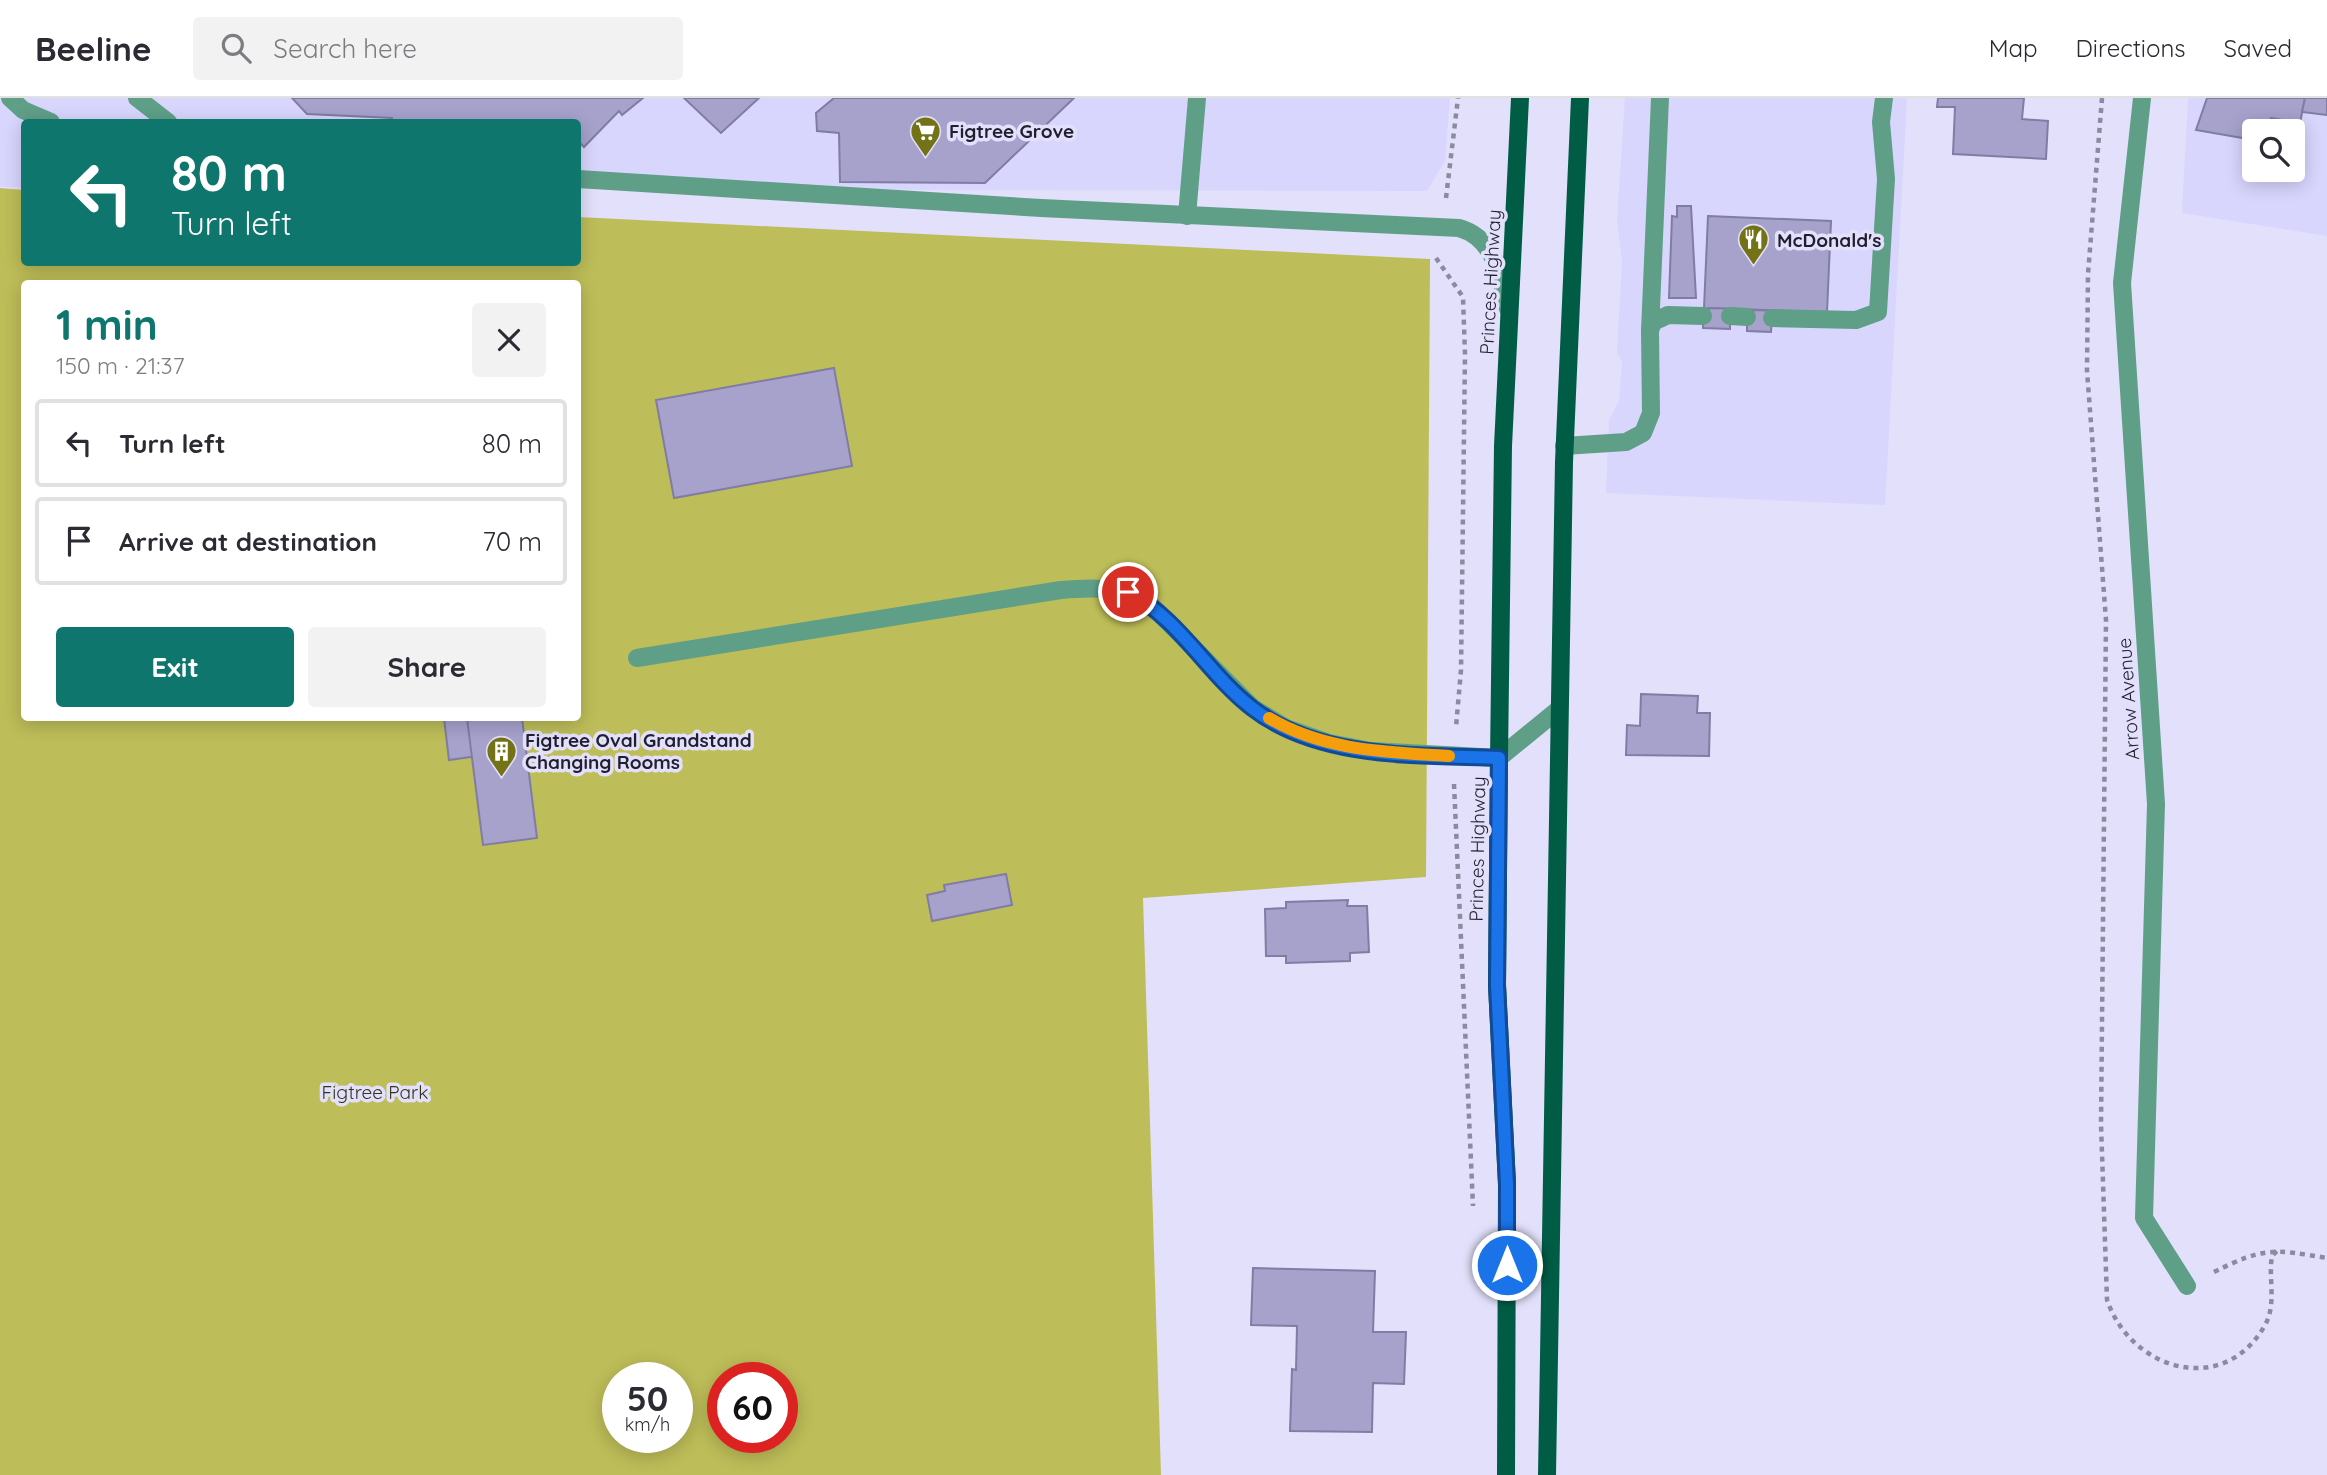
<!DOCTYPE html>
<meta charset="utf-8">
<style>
body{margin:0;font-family:Quicksand,sans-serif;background:#f2f2f3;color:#2b2b33;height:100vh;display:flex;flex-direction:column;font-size:26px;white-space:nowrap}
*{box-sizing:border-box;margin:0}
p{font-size:23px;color:#7c7c81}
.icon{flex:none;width:38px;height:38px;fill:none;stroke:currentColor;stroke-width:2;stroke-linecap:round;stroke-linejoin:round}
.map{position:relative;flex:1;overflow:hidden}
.side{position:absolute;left:21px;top:182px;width:560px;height:441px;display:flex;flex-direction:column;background:#fff;border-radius:7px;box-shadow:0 4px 18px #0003}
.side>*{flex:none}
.hud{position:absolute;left:21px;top:21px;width:560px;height:147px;border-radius:7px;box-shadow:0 4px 18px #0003;background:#0f766e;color:#fff;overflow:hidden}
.fabs{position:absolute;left:2242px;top:21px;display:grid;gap:14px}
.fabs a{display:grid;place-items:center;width:63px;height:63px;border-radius:7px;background:#fff;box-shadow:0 4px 18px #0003;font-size:35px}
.speed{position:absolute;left:602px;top:1264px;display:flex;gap:14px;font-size:35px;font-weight:700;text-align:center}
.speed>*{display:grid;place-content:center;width:91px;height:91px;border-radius:50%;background:#fff;box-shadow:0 4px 18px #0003;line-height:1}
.speed small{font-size:18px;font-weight:400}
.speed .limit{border:10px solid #d22;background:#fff;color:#111}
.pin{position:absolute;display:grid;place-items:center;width:60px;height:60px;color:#fff;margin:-30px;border:4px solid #fff;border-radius:50%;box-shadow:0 2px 7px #0007}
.me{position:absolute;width:77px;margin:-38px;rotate:0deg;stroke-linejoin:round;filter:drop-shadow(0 0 5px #0008)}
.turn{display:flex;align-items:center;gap:24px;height:147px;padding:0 35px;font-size:32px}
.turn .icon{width:91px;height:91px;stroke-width:2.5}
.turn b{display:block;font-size:49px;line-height:60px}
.round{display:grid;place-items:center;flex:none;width:74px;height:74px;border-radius:7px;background:#f2f2f3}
.overview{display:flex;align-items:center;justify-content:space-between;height:119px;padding:0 35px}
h1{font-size:42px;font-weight:700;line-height:52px;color:#0f766e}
.cta{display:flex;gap:14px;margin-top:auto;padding:14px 35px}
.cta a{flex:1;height:80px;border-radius:7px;background:#0f766e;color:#fff;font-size:28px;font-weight:700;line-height:80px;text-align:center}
.cta a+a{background:#f2f2f3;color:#2b2b33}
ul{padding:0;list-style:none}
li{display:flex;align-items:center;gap:21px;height:88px;margin:0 14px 10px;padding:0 21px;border:4px solid #e1e1e2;border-radius:7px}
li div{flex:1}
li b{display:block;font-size:26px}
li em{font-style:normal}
header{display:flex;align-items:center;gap:42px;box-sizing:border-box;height:98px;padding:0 35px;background:#fff;border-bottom:2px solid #e1e1e2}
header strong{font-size:33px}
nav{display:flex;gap:38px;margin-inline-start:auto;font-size:24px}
.search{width:490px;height:63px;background:#f2f2f3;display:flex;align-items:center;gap:18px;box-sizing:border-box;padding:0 24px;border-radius:7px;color:#7c7c81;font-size:26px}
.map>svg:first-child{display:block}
.built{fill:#d9d6fe;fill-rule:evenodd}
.green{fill:#bdbd59;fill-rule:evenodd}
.building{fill:#a6a2cc;stroke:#807ca3;stroke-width:2}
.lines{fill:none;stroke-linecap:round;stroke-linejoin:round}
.path{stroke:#8c8a9f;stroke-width:4.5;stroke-dasharray:5 5;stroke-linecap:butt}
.service{stroke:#5f9f88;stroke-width:18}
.minor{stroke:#5f9f88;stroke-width:18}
.primary{stroke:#005c45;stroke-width:18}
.route-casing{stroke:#114b97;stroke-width:18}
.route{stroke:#1a73e8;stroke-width:12}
.slow{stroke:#f59e0b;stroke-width:12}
.labels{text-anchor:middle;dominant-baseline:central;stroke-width:7;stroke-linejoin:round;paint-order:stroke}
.poi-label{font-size:19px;font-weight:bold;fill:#211f2f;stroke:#e2e0fa;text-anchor:start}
.street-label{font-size:19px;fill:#211f2f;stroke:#e2e0fa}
.park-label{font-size:19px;fill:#33331a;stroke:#e2e0fa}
</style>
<header>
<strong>Beeline</strong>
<div class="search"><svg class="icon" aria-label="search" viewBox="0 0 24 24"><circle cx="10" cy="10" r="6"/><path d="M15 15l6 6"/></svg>Search here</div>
<nav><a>Map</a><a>Directions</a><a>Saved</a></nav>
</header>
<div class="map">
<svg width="2327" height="1377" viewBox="0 0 2327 1377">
<rect width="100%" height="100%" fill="#e2e0fa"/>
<!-- built -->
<g class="built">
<polygon points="0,0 1450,0 1445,63 1427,93 578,91 578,24 24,24 24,89 0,89"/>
<polygon points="1625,0 1907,0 1885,407 1606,395 1609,322 1619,303 1622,264 1617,254 1622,163 1617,122"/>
<path d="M2188 0H2327V138L2182 115ZM2254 33H2292V72H2254Z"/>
</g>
<!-- green -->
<path class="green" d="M0 90 24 92V164H578V119L1430 161 1426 779 1143 800 1161 1377H0ZM24 186H578V620H24ZM618 1279H677V1339H618ZM723 1279H782V1339H723Z"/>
<!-- building -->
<g class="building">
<polygon points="292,0 643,0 622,17 619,13 584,49 581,46 578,49 578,24 392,24 392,20 307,16"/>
<polygon points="684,0 759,0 721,35"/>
<polygon points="834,0 1074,0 985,85 840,84 839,35 817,33 816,15"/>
<polygon points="1938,0 2024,0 2022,21 2048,23 2046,61 1953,56 1955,9 1937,9"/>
<polygon points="2207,0 2305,0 2300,25 2271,20 2269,33 2254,33 2254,42 2196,32"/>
<polygon points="2305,0 2327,0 2327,17 2302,14"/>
<polygon points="1677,108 1691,108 1696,200 1669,200 1672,118 1677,119"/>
<polygon points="1708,118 1831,123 1827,214 1704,210"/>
<polygon points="1710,210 1736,211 1730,218 1730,231 1703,230 1703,218"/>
<polygon points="1754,212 1779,213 1772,220 1771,234 1747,233 1747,219"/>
<polygon points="834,270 852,368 674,400 656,302"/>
<polygon points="1641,596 1698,598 1697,615 1710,615 1709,658 1626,657 1627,627 1640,628"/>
<polygon points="444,620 488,620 492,656 449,662"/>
<polygon points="467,620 522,620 537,740 483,747"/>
<polygon points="1006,776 1012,807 932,823 927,797 945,793 944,787"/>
<polygon points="1348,802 1347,808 1367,808 1369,854 1350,855 1350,863 1286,865 1286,858 1266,858 1265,811 1286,810 1286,804"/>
<polygon points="1253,1170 1375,1173 1373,1234 1406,1234 1404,1286 1373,1285 1372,1334 1290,1333 1292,1271 1296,1272 1297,1228 1251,1227"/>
</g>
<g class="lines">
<!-- path -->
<g class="path">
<path d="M2102 0 2088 176 2087 273 2106 522 2101 1026 2107 1202C2132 1274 2225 1299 2265 1227 2277 1206 2268 1181 2272 1158L2278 1152"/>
<polyline points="1446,100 1458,0"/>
<polyline points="1436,160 1463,199 1465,256 1461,572 1456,629"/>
<polyline points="1454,686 1473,1108"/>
<path d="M2214 1174C2264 1149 2273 1151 2327 1160"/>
</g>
<!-- service -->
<g class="service">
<polyline points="10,0 23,12 51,24"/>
<polyline points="137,0 168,24"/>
<path d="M578 81 1041 110 1459 130C1495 140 1500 178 1508 211"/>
<polyline points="1187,118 1197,0"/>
<polyline points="1730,218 1747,219"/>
<polyline points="1772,220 1856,222 1878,214 1886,81 1881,24 1884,0"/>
<polyline points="1650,233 1660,0"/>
<polyline points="1564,348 1626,344 1643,335 1651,315 1650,233 1653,224 1668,217 1703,218"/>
<path d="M637 560 1061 492C1092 489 1119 489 1147 503L1253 610 1286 630 1329 645 1371 653 1499 660 1559 611"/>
</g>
<!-- minor -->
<polyline class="minor" points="2142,0 2122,185 2156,706 2144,1120 2187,1188"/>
<!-- primary -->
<g class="primary">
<polyline points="1506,1377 1507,1086 1497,887 1499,660 1503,348 1520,0"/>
<polyline points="1547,1377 1564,364 1580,0"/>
</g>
</g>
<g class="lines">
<defs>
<path id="route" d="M1128 494C1180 521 1207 575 1252 610 1319 662 1419 657 1499 660L1497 887 1507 1086V1167"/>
</defs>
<!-- route casing -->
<use href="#route" class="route-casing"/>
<!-- route -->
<use href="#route" class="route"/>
<!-- slow -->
<path class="slow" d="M1269 620C1324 653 1387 654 1449 658"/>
</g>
<!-- icons -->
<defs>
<symbol id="supermarket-pin" viewBox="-11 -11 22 30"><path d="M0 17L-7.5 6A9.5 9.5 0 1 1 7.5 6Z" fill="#737216" stroke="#e2e0fa"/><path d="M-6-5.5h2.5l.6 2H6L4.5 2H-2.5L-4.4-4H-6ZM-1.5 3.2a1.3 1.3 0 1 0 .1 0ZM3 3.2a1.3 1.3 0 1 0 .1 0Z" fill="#fff"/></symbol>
<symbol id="restaurant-pin" viewBox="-11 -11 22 30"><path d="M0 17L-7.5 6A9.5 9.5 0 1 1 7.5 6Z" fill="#737216" stroke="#e2e0fa"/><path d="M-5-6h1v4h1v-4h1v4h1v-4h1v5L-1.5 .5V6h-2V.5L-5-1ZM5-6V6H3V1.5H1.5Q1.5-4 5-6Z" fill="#fff"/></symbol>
<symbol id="building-pin" viewBox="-11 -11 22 30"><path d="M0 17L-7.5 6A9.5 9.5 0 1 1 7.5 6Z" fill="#737216" stroke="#e2e0fa"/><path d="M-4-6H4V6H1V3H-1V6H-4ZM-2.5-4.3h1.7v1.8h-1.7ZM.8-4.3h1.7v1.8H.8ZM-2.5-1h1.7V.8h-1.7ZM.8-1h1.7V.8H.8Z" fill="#fff"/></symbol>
</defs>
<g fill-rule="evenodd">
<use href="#supermarket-pin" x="908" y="16" width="35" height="47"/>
<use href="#restaurant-pin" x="1736" y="124" width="35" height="47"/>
<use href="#building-pin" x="484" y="636" width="35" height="47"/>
</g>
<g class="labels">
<!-- poi labels -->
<g class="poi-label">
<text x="949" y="33">Figtree Grove</text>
<text x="1777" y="142">McDonald's</text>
<text x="525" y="642">Figtree Oval Grandstand<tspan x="525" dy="22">Changing Rooms</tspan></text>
</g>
<!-- street labels -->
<g class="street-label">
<text transform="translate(1490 184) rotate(-87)">Princes Highway</text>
<text transform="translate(2128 601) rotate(-94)">Arrow Avenue</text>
<text transform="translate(1477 751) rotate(-89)">Princes Highway</text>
</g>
<!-- park labels -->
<g class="park-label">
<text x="375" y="994">Figtree Park</text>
</g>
</g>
</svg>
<div class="fabs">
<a><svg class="icon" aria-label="search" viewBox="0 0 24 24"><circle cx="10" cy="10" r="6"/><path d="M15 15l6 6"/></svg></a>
</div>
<div class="speed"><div>50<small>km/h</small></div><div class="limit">60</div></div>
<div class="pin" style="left:1128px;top:494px;background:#d93025"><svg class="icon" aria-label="arrive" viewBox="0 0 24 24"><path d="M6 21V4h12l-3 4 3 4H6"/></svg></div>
<svg class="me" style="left:1507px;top:1167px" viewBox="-20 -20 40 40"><circle r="17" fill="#1a73e8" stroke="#fff" stroke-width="3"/><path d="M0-11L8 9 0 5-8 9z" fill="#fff"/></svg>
<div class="hud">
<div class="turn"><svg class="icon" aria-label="left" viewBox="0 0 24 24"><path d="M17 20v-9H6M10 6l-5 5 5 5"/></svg><div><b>80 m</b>Turn left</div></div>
</div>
<section class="side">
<div class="overview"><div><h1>1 min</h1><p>150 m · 21:37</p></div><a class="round"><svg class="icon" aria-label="close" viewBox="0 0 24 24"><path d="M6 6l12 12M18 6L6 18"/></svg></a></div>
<ul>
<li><svg class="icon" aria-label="left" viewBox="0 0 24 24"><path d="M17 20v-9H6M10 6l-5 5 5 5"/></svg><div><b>Turn left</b></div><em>80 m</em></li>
<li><svg class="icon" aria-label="arrive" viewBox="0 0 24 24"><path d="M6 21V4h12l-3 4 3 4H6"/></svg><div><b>Arrive at destination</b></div><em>70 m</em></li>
</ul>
<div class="cta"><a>Exit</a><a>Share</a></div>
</section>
</div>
